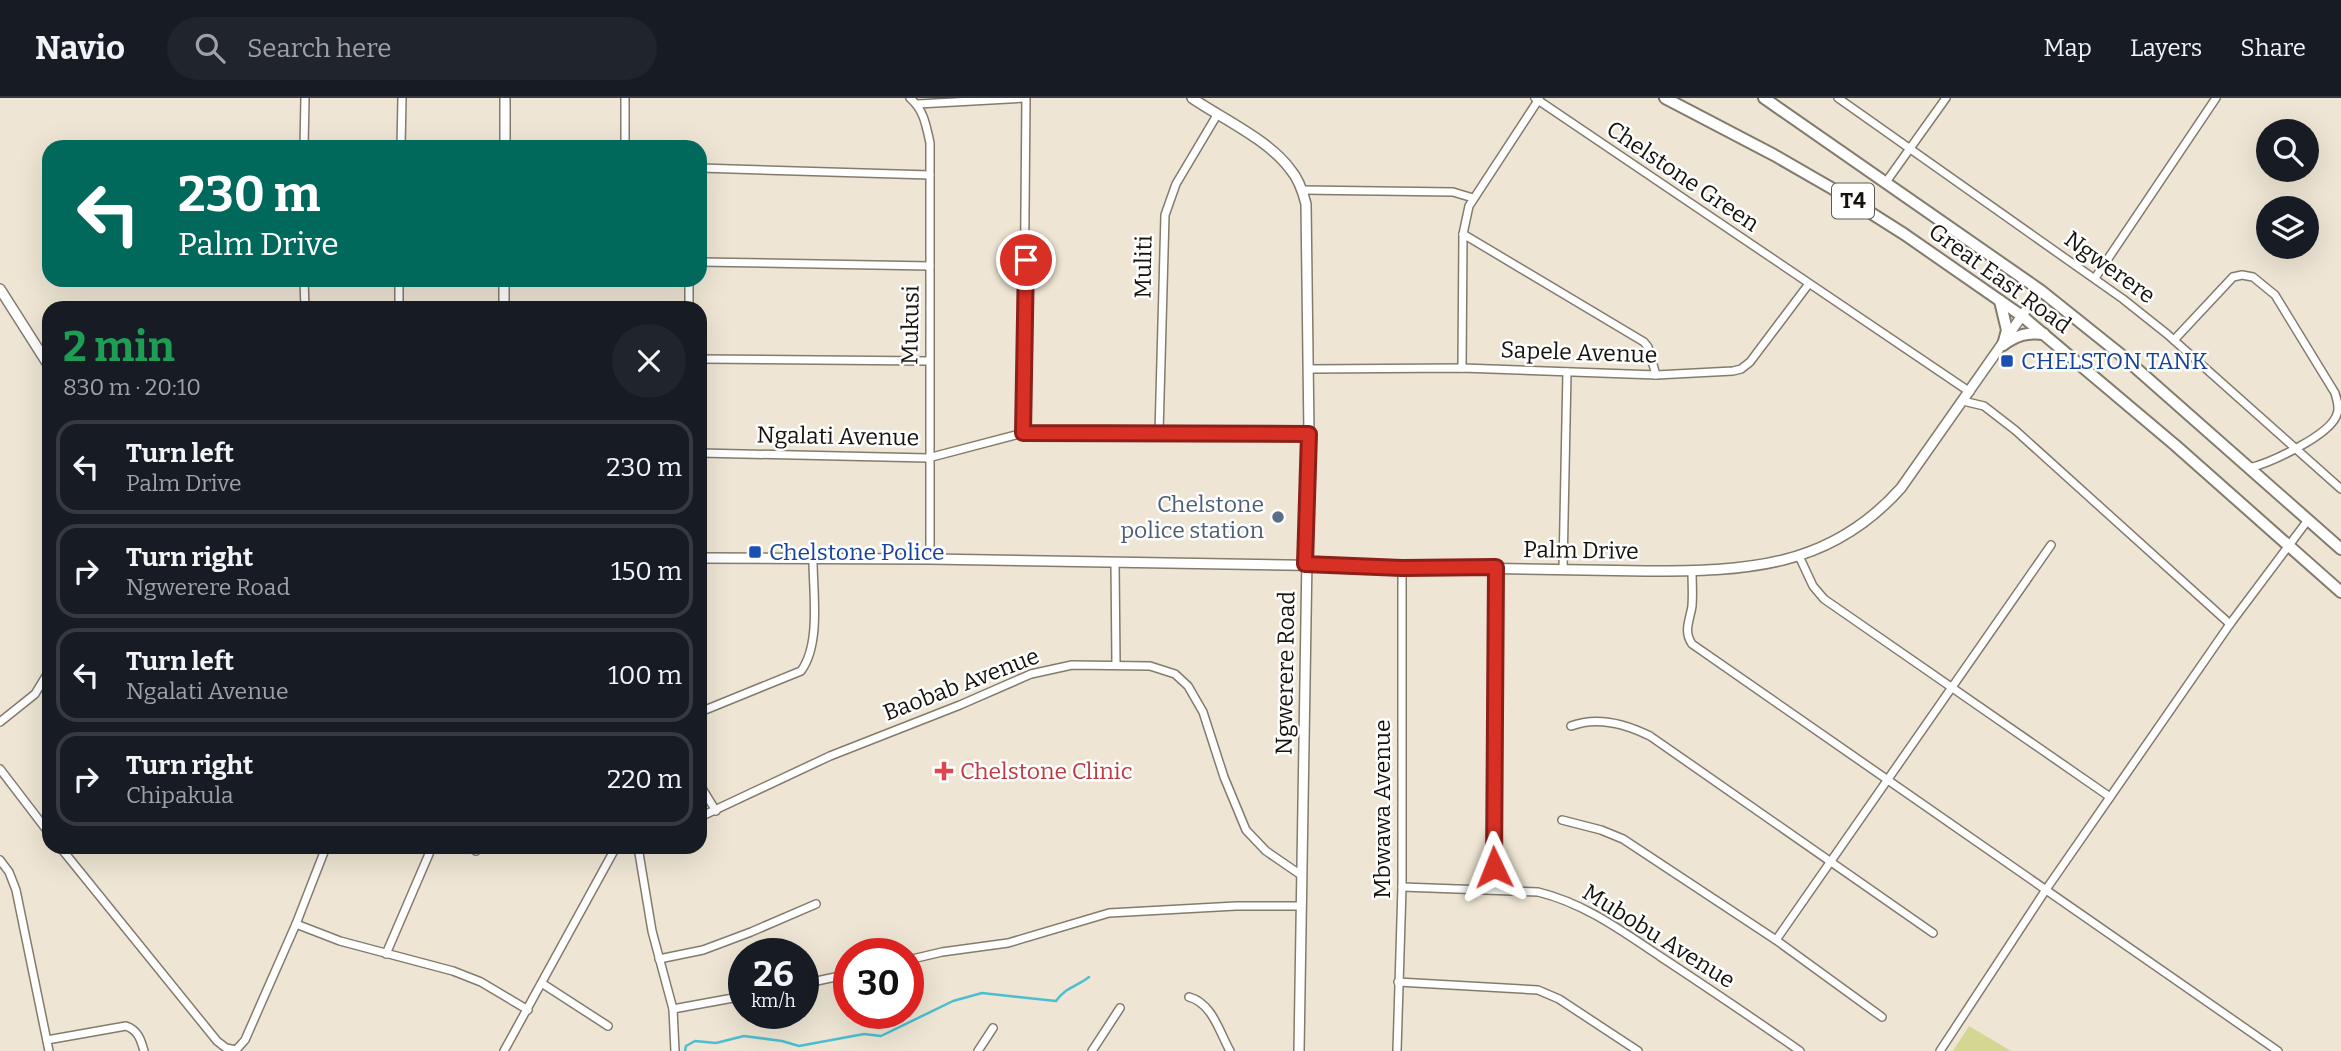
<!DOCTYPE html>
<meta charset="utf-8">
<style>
body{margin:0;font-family:Bitter,serif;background:#20242c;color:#f1f3f6;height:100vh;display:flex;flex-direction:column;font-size:26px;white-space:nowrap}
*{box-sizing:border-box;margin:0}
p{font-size:23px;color:#9ea1a6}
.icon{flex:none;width:38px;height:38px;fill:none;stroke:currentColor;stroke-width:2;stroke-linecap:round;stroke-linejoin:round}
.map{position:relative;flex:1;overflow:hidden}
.drawer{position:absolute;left:42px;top:203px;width:665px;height:553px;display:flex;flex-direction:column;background:#171b24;border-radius:21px;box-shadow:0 7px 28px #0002}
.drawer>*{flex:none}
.top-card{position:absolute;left:42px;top:42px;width:665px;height:147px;border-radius:21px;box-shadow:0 7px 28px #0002;background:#00695c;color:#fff;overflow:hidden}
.buttons{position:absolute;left:2256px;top:21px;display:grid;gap:14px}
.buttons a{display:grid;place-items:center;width:63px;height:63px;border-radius:50%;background:#171b24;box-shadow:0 7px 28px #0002;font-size:35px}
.speed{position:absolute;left:728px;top:840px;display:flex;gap:14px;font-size:35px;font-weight:700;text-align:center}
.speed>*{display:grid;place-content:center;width:91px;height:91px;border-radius:50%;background:#171b24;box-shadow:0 7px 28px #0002;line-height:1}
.speed small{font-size:18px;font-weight:400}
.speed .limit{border:10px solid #d22;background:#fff;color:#111}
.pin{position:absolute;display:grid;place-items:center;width:60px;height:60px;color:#fff;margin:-30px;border:4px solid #fff;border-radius:50%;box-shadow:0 2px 7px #0007}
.me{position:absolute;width:77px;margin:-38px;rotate:358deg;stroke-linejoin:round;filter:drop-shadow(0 0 5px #0008)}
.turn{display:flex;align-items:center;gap:24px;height:147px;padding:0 21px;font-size:32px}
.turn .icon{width:91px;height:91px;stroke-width:2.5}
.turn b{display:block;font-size:49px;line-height:60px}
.round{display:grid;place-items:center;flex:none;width:74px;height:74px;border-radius:37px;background:#20242c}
.head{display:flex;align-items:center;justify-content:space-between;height:119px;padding:0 21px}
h1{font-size:42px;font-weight:700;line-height:52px;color:#1e9e55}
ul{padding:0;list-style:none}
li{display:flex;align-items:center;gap:21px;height:94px;margin:0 14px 10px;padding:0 7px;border:4px solid #363941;border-radius:21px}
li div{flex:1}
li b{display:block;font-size:26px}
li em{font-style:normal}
header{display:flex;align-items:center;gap:42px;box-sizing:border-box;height:98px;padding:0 35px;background:#171b24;border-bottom:2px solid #363941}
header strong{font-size:33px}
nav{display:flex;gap:38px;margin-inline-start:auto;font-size:24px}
.search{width:490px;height:63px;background:#20242c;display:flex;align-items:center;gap:18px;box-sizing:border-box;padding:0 24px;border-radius:38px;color:#9ea1a6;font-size:26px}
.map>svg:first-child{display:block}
.green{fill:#d3d791}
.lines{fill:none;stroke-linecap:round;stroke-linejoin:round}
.stream{stroke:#4bbfcf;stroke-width:2.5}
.minor-casing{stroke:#837b6c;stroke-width:10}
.tertiary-casing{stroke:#837b6c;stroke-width:12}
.primary-casing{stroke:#837b6c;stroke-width:14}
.minor{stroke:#fff;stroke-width:7}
.tertiary{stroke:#fff;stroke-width:9}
.primary{stroke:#fff;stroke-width:10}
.route-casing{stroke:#8d1f18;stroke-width:18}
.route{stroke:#d93025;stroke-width:12}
.transit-dot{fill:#1a4fb4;stroke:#fff;stroke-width:2.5}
.service-dot{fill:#5c6f8a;stroke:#fff;stroke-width:2.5}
.health-dot{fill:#e0444e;stroke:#fff;stroke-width:2.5}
.labels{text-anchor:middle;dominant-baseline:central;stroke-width:5;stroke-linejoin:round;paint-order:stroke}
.shield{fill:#fff;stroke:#5c5a56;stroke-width:2}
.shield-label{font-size:21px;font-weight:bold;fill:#16130d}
.street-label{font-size:23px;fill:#16130d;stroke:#fff}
.transit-label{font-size:23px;fill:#164399;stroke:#fff;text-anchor:start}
.service-label{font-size:23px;fill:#4e5e75;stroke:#fff;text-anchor:end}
.health-label{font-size:23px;fill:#be3a42;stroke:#fff;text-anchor:start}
</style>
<header>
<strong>Navio</strong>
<div class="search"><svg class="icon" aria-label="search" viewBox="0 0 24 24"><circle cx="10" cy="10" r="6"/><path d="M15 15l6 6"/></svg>Search here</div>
<nav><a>Map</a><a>Layers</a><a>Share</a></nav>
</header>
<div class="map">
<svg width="2341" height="953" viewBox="0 0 2341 953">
<rect width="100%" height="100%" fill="#eee5d4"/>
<!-- green -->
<polygon class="green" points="1969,928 2011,953 1953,953"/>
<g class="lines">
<!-- stream -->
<path class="stream" d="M685 953 686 948 695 943 716 945 744 938 782 943 799 948 864 936 881 938 953 903 982 895 1056 903C1066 889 1076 889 1089 879"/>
<defs>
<g id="minor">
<path d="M910 0C924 12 926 27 930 45V461"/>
<polyline points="1535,0 1970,294"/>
<polyline points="1838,0 2123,201 2167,236 2341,391"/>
<polyline points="918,6 1025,0"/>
<polyline points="304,49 305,0"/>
<polyline points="401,49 402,0"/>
<polyline points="625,49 625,0"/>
<polyline points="700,70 930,77"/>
<polyline points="1886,84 1946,0"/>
<polyline points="1302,92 1453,94 1473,100"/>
<polyline points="1463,136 1644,244 1648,249 1656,277"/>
<polyline points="700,164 930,168"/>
<polyline points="2095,180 2216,0"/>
<polyline points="304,182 305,210"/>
<polyline points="399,210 399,182"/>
<polyline points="689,210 689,182"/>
<path d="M2174 242 2233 179 2242 177 2253 179 2275 197 2335 295C2337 303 2340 309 2337 316 2331 337 2270 365 2249 370"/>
<polyline points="700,261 928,263"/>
<polyline points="1462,270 1463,136 1469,108 1539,1"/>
<polyline points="1308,271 1462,270 1656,277 1733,273 1741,271 1750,264 1808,187"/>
<polyline points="1963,303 1984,308 2015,332 2230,526"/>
<polyline points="1023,335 1026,0"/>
<polyline points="1159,335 1165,117 1176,86 1217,17"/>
<polyline points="700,355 928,360 1023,335 1309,336"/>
<polyline points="1799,458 1813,488 1824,501 2110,699"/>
<polyline points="1115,464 1116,566"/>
<polyline points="1563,471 1567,274"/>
<path d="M1692 473C1692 484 1693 496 1692 508 1690 522 1683 533 1692 546L2278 953"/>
<path d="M700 614 801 573C821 546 813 495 813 462"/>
<polyline points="0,624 35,596 49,573"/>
<path d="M1571 628C1597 618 1626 626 1650 638L1933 835"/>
<polyline points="0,671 49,735"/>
<polyline points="700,687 716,713"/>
<polyline points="700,719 830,658 960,607 1031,576 1072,567 1150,568 1175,576 1188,588 1203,614 1224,679 1246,732 1266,753 1301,777"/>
<polyline points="1562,722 1601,732 1623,741 1776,842 1882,919"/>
<polyline points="60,749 217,943 226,950 236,952 245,942 296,826 326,749"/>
<polyline points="470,749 476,753"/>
<polyline points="638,749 652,833 673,911 675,953"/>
<polyline points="0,762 9,774 16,792 49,953"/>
<path d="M1402 789 1538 794C1584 805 1622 833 1661 859 1708 890 1754 921 1800 953"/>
<polyline points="1495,791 1493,724 1496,469"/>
<polyline points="296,826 340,843 453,873 481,884 528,912"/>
<polyline points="1776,842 2051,447"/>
<polyline points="386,856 432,749"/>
<polyline points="659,861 703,852 751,834 816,806"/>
<polyline points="908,862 942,854 1008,845 1109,815 1236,808 1301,808"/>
<polyline points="1398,884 1538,892 1559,901 1638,953"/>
<polyline points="543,886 608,928"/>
<polyline points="803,886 849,876"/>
<path d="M1189 899C1212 905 1219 933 1230 953"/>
<polyline points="673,911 744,898"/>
<path d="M47 942 126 928C138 932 141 942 144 953"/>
<polyline points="504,953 616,749"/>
<polyline points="978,953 993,930"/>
<polyline points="1092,953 1120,910"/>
<polyline points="1397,953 1402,789 1402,470"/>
<polyline points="1940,953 2045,793 2230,526 2308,422"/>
</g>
<g id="tertiary">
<path d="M1192 0C1221 20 1269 42 1290 71 1298 80 1303 94 1306 106L1309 336 1299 953"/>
<polyline points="505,49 505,0"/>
<polyline points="504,182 504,210"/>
<polyline points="0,191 49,268"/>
<path d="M700 460 930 461 1645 473C1745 473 1829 471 1901 390L2040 192"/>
</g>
<g id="primary">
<polyline points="1665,0 1774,57 1833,91 1904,136 2022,218 2175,347 2341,494"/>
<polyline points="1764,0 2040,192 2120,256 2341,451"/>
<polyline points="2000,203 2007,232 2003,247"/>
<path d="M2003 247C2017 237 2027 234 2044 236"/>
</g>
</defs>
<!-- minor casing -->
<use href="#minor" class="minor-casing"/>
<!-- tertiary casing -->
<use href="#tertiary" class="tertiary-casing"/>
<!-- primary casing -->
<use href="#primary" class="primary-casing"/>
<!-- minor -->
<use href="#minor" class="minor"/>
<!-- tertiary -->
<use href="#tertiary" class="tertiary"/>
<!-- primary -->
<use href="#primary" class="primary"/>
</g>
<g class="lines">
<defs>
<polyline id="route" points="1026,162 1023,335 1309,336 1305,466 1402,470 1496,469 1494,769"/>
</defs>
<!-- route casing -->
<use href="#route" class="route-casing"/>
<!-- route -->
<use href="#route" class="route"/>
</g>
<!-- markers -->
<g class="transit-dot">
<rect x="2000" y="256" width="14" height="14" rx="3.5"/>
<rect x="748" y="447" width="14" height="14" rx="3.5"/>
</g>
<circle class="service-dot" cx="1278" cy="419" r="7"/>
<path class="health-dot" d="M940.5 662.5h7v7h7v7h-7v7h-7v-7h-7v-7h7z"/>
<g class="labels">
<!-- shield labels -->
<rect class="shield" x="1832" y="85.5" width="42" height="35" rx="5"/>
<g class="shield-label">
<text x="1853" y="103">T4</text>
</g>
<!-- street labels -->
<g class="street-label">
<text transform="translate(1683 78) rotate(34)">Chelstone Green</text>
<text transform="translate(1143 169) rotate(-89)">Muliti</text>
<text transform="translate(2110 169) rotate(36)">Ngwerere</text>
<text transform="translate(2000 180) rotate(36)">Great East Road</text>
<text transform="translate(910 227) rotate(-89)">Mukusi</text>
<text transform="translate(1579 254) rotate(2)">Sapele Avenue</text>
<text transform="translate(838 338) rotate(1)">Ngalati Avenue</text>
<text transform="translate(1581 452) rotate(1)">Palm Drive</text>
<text transform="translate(1285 575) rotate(-89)">Ngwerere Road</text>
<text transform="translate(961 586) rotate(-21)">Baobab Avenue</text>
<text transform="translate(1382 711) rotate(-90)">Mbwawa Avenue</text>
<text transform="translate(1659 838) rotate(32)">Mubobu Avenue</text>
</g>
<!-- transit labels -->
<g class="transit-label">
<text x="2021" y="263">CHELSTON TANK</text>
<text x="769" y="454">Chelstone Police</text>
</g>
<!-- service labels -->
<g class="service-label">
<text x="1264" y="406">Chelstone<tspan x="1264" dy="26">police station</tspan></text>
</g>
<!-- health labels -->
<g class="health-label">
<text x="960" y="673">Chelstone Clinic</text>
</g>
</g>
</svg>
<div class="buttons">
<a><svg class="icon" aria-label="search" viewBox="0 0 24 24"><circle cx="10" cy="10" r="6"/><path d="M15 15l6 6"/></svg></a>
<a><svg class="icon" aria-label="layers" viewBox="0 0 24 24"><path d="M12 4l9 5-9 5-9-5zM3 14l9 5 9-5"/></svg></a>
</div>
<div class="speed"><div>26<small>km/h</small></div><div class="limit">30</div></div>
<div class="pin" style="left:1026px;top:162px;background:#d93025"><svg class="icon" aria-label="arrive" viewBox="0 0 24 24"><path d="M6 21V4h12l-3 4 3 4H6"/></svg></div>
<svg class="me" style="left:1494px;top:769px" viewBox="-20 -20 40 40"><path d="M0-17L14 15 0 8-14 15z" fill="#d93025" stroke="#fff" stroke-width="4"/></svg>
<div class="top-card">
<div class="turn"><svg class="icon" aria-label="left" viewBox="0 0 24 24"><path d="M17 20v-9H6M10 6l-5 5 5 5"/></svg><div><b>230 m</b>Palm Drive</div></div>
</div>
<section class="drawer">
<div class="head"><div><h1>2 min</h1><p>830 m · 20:10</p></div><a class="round"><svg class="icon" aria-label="close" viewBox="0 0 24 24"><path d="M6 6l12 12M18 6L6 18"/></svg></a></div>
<ul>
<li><svg class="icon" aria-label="left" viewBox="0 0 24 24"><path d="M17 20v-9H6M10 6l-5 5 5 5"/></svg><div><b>Turn left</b><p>Palm Drive</p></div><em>230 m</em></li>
<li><svg class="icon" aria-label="right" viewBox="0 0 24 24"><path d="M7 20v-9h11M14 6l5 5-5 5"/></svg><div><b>Turn right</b><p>Ngwerere Road</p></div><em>150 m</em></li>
<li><svg class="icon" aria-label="left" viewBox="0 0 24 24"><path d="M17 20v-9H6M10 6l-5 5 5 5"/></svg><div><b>Turn left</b><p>Ngalati Avenue</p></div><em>100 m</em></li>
<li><svg class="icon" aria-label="right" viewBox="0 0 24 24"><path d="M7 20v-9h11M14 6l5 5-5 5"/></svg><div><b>Turn right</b><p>Chipakula</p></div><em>220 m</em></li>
</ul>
</section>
</div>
